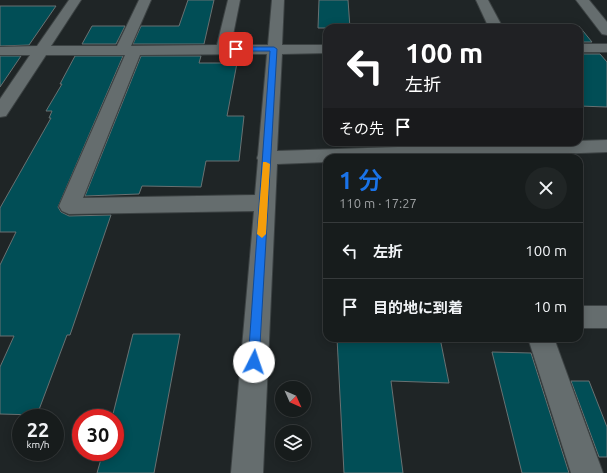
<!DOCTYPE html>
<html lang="ja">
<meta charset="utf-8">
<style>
body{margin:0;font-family:Ubuntu,"Noto Sans JP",sans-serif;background:#202525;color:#f1f3f6;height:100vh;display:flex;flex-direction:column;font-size:15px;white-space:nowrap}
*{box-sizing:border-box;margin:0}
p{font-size:13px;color:#9ea1a3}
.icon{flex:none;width:22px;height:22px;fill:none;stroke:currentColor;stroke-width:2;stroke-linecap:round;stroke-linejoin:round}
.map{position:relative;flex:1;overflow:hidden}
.drawer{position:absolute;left:323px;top:154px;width:260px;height:188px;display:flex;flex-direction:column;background:#171c1c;border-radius:12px;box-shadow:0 2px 10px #0003,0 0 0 1px #363a3b}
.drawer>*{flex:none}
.banner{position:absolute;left:323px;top:24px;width:260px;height:122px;border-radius:12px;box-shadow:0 2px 10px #0003,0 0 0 1px #363a3b;background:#202124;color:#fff;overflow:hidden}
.needle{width:26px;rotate:135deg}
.fabs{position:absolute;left:275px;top:381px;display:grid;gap:8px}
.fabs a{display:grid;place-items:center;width:36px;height:36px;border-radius:50%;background:#171c1c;box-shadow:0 2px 10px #0003,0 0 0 1px #363a3b;font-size:20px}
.speed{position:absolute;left:12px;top:409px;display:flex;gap:8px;font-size:20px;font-weight:700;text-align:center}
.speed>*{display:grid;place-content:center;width:52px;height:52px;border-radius:50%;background:#171c1c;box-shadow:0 2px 10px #0003,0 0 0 1px #363a3b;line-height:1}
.speed small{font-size:10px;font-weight:400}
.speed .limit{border:6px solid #d22;background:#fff;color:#111}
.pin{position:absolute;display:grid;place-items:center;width:34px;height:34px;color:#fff;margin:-17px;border-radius:8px;box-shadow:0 2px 6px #0006}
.me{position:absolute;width:44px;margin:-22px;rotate:4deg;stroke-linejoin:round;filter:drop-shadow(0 0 3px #0008)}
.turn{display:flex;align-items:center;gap:14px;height:84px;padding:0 16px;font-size:18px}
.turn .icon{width:52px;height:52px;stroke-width:2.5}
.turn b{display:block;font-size:28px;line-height:34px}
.then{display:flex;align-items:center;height:38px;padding:0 16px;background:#0003;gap:8px;font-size:15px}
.round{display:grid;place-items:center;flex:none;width:42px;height:42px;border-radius:21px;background:#202525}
.head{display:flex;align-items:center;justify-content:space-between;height:68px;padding:0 16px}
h1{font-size:24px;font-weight:600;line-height:30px;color:#1a73e8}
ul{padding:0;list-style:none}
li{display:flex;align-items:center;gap:12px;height:56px;padding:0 16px;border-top:1px solid #363a3b}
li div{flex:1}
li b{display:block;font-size:15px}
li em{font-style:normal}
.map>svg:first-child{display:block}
.building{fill:#014e56;stroke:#697172}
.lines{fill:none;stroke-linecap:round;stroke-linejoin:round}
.minor-casing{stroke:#3c4243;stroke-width:2}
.minor{fill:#656d6e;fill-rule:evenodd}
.route{fill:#1a73e8;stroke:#114b97}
.slow{fill:#f59e0b}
</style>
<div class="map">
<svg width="607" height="473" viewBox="0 0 607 473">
<rect width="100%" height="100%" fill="#1f2526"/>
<!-- building -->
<g class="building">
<polygon points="188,0 214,0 204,44 133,44 141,26 179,26"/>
<polygon points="319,0 348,0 350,28 318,28"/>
<polygon points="0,6 56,6 29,45 0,46"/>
<polygon points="92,26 125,26 116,44 82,44"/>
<polygon points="579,26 592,42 579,42"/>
<polygon points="579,54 600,54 607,62 607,107 579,106"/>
<polygon points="0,56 21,56 0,87"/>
<polygon points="75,56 123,56 58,207 61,212 69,216 111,215 70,335 67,335 37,415 0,414 0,367 14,336 0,336 0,265 16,232 0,232 0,208 51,118 49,118 52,111 46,111 62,84 60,84"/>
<polygon points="141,56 201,56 199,63 237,63 227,116 244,116 239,161 206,161 201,187 142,186 139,194 85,196"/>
<polygon points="133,334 180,334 154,473 97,473 103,452 115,452 115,418 112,418"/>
<polygon points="337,338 440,338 449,383 391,381 403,473 344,473"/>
<polygon points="492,352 531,353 569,473 522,473"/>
<polygon points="571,381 589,381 607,427 607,457 599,457"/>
</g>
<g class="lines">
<defs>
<g id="minor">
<path d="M69 0H81L51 46H117L139 0H151L131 46 217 45 228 0H240L231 45H268L272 0H284L282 45H327V53L282 54 277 151 607 140V152L445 158H327V162L277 164 263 473H231L254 211 69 214 62 211 59 206 125 55H46L6 116 0 117V99L30 55H0V47L37 46ZM267 54 258 155 257 158 258 160 255 195 83 198 140 55Z"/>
<polygon points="476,0 488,0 503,28 489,28"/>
<polygon points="576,0 589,0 607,22 607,35 602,34"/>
<rect x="579" y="44" width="28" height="8"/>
<rect x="579" y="306" width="28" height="22"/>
<polygon points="528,338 554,338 603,473 571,473"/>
</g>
</defs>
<!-- minor casing -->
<use href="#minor" class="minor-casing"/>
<!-- minor -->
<use href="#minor" class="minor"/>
</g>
<!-- route -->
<polygon class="route" points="236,47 274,47 277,49 259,362 258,365 254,367 250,365 248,362 270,51 233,51 233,49"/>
<!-- slow -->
<polygon class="slow" points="263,162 266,162 270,164 266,234 262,238 257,234"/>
</svg>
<div class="fabs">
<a><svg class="needle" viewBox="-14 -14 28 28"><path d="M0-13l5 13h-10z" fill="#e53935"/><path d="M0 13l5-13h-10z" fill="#9ea1a3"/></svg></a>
<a><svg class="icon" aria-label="layers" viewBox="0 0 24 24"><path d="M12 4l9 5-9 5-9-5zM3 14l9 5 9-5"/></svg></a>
</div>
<div class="speed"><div>22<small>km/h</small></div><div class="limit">30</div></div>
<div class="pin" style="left:236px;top:49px;background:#d93025"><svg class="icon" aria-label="arrive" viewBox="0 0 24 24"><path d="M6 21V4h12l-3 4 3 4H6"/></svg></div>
<svg class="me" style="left:254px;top:362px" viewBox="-20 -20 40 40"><circle r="19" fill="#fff"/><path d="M0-13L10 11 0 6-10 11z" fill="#1a73e8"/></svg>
<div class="banner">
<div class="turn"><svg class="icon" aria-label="left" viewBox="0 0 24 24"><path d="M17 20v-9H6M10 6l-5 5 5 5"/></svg><div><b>100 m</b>左折</div></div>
<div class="then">その先<svg class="icon" aria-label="arrive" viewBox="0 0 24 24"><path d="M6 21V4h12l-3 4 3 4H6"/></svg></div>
</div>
<section class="drawer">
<div class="head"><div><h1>1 分</h1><p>110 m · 17:27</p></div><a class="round"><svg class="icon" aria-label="close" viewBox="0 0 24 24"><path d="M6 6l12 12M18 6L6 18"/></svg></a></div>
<ul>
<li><svg class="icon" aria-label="left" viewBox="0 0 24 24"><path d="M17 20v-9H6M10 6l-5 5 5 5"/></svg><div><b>左折</b></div><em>100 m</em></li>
<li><svg class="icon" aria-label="arrive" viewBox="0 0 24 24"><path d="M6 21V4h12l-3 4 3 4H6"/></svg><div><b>目的地に到着</b></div><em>10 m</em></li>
</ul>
</section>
</div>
